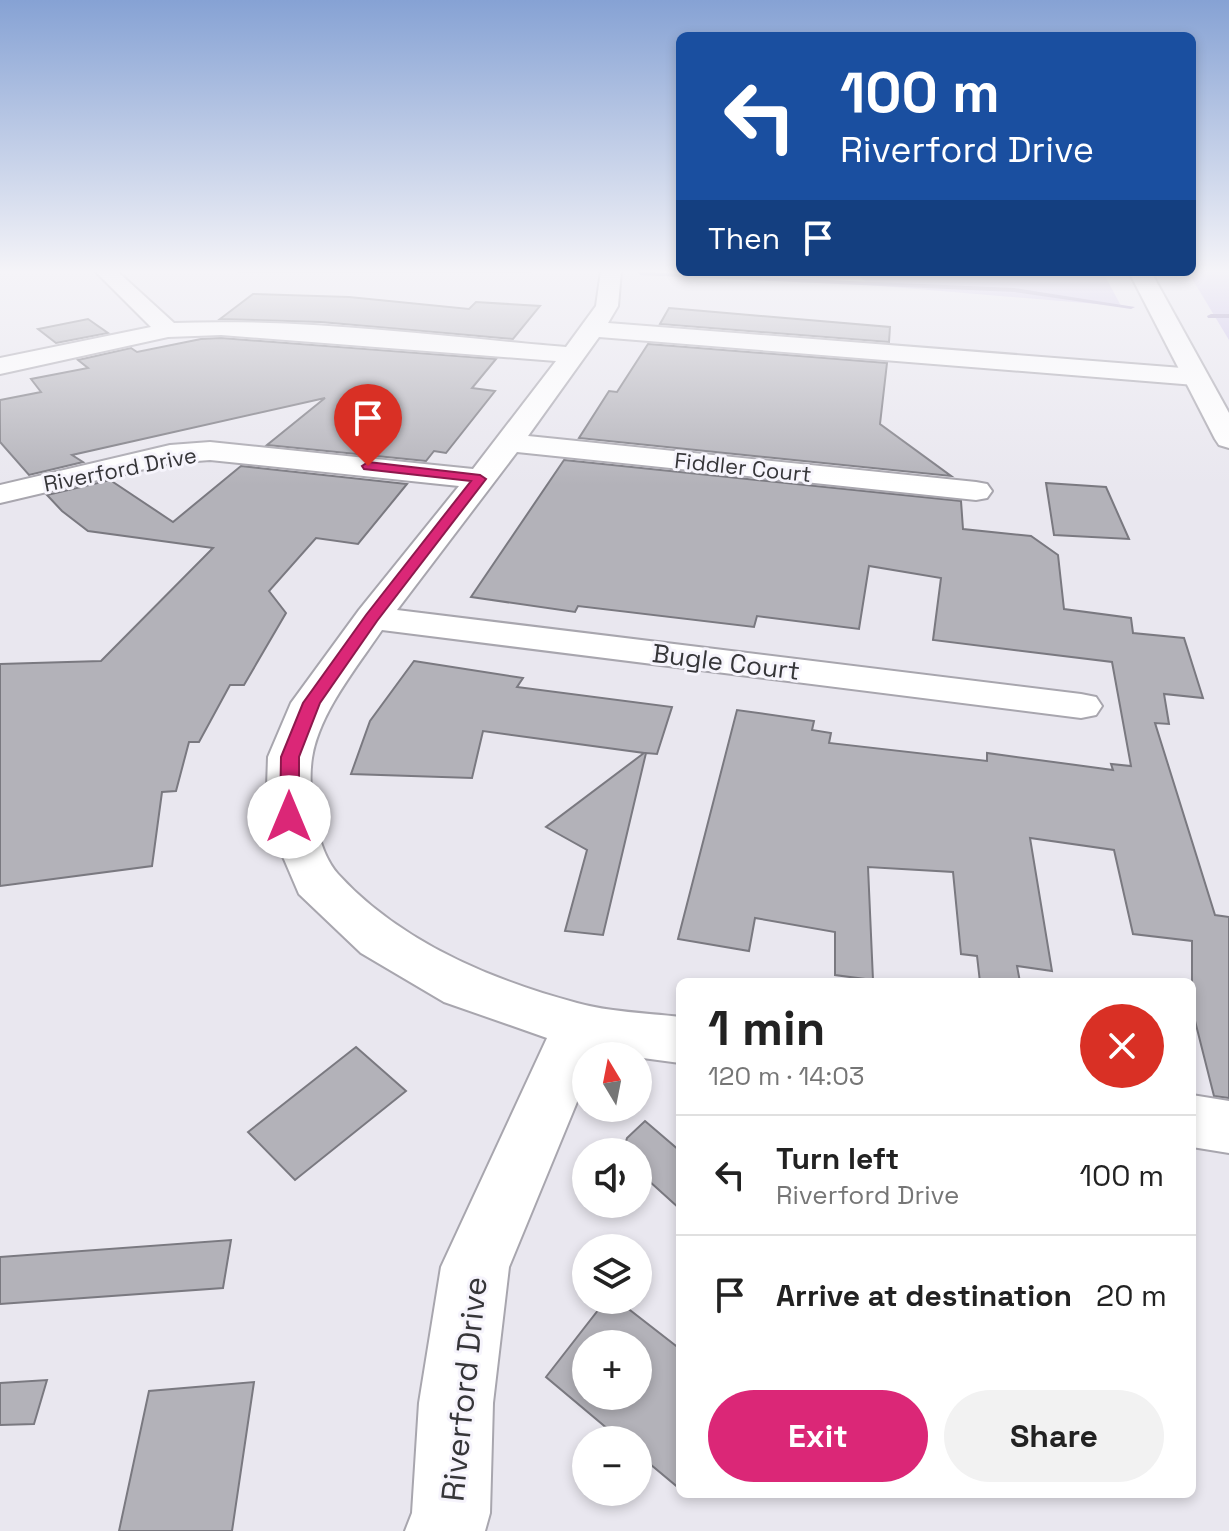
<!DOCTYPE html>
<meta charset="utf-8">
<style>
body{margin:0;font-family:"Space Grotesk",sans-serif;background:#f2f2f2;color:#222;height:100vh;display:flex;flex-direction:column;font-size:30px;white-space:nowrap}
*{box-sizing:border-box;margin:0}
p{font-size:26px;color:#767676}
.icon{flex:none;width:44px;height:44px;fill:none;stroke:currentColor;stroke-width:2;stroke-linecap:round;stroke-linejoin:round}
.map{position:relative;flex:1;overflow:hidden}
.details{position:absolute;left:676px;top:978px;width:520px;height:520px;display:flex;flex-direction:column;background:#fff;border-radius:12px;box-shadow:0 4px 12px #0003}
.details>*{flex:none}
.hud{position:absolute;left:676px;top:32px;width:520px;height:244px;border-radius:12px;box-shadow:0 4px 12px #0003;background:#1a4fa0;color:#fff;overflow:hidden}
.needle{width:52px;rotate:350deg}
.tools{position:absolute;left:572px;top:1042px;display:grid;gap:16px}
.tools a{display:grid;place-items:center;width:80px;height:80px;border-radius:50%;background:#fff;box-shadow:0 4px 12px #0003;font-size:40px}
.pin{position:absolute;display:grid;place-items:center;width:68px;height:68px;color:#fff;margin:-82px -34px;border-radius:50% 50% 50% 0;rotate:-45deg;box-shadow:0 0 8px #0007}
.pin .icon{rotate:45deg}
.me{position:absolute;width:88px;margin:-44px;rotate:0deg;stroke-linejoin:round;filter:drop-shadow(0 0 6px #0008)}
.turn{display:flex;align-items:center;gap:28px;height:168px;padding:0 32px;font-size:36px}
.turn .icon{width:104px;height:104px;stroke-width:2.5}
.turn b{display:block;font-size:56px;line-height:68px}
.then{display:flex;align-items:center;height:76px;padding:0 32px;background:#0003;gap:16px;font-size:30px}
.round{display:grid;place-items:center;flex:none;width:84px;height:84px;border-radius:42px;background:#f2f2f2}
.headline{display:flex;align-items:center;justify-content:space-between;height:136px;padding:0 32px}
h1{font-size:48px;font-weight:600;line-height:60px}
.action{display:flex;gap:16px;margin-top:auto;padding:16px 32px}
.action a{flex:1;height:92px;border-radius:48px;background:#db2777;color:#fff;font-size:32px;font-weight:600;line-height:92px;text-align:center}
.action a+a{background:#f2f2f2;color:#222}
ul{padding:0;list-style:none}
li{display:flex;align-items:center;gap:24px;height:120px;padding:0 32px;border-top:2px solid #e0e0e0}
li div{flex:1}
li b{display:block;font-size:30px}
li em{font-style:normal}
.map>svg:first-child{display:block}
.green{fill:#c6bbe8}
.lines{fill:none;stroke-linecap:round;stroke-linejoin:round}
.stream{fill:#9386b6;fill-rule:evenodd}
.building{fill:#b3b2b9;stroke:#7a7980;stroke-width:2;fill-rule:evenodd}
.minor-casing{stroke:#a8a6ae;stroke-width:4}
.major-casing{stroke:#a8a6ae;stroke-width:4}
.minor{fill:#fff;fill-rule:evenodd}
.major{fill:#fff;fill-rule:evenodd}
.route{fill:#db2777;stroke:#8e194d;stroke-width:2}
.labels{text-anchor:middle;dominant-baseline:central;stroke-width:6;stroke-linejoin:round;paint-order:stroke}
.far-street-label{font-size:22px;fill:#363639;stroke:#f6f4fc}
.street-label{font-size:26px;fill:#363639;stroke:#f6f4fc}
.near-street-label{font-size:32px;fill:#363639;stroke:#f6f4fc}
</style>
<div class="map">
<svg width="1229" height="1531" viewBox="0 0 1229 1531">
<rect width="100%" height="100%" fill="#e9e7ef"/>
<!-- green -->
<g class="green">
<polygon points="1229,271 1229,340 1188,272"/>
<polygon points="855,272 1103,272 1121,306 869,285"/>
</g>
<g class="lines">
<!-- stream -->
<g class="stream">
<polygon points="236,271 533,271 530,273 239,273"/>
<polygon points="638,272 1014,288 1135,307 1131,309 1014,292 640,275"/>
<polygon points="1211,314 1229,314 1229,318 1208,318 1207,316"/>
</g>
</g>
<!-- building -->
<g class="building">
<polygon points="253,294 349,297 469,309 476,302 540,306 513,339 321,322 220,319"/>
<polygon points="669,308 890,327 889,342 660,324"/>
<polygon points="88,319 108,333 56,343 38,329"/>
<polygon points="221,338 496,359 472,388 495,391 446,453 434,451 426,461 267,445 325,398 72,455 83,462 29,475 0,442 0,400 41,392 31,379 88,368 78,360 131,348 137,352 201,339"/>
<polygon points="648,344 887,363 880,424 951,476 579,438 609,391 617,392"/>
<polygon points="564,460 961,501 963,529 1031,536 1058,555 1064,609 1131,618 1133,633 1184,638 1203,698 1164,694 1169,724 1155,723 1215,915 1229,917 1229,1098 1214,1096 1192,1009 1192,941 1133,934 1114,850 1030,838 1052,971 1017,966 1020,982 980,982 977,956 961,954 953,872 868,867 873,980 835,975 835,932 755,918 749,951 678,939 737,710 814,721 812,730 831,733 829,743 987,761 987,753 1113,770 1111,764 1131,766 1112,662 933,640 941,578 869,566 859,629 757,616 754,627 578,606 575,612 471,597"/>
<polygon points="241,466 407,484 358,544 316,538 269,591 286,613 244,685 230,685 199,742 189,742 176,791 162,792 152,866 0,886 0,664 101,661 213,548 88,531 62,511 47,495 110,480 173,522"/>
<polygon points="1046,483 1106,487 1129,539 1054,535"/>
<polygon points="414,661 523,678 517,687 672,707 657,754 646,753 603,935 565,931 587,850 546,827 644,753 483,731 472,778 351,774 370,721"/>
<polygon points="356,1047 406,1091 295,1180 248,1132"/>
<polygon points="645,1121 680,1151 680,1209 638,1171 638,1152 623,1152 627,1138"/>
<polygon points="231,1240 223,1288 0,1304 0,1257"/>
<path d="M606 1300H617L680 1349V1489L638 1454V1440H621L546 1377ZM586 1344H638V1396H586Z"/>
<polygon points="47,1380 34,1424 0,1425 0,1383"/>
<polygon points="254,1382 232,1531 119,1531 149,1391"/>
</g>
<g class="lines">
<defs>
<g id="minor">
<path d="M95 271H117L174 323C304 318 436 336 566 347L596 306 601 271H621L618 306 608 323 1195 369 1204 372 1208 377 1204 382 1195 385 599 337 528 436 976 482 987 484 992 491 987 498 976 500 517 452 397 610 1081 694 1096 697 1102 706 1096 715 1081 718 382 630C357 667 319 713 312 758 307 790 316 850 338 874 399 941 491 980 577 1003 609 1012 647 1013 680 1017V1063L598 1052 596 1056H586V1080L509 1267 493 1403 490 1513 485 1531H405L412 1513 419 1403 441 1267 547 1038 444 1002 361 953 299 894 266 817 268 757 291 703 359 610 459 486 210 460 170 463 0 503V485L170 445 210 442 473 469 556 361 221 335 168 337 0 374V358L151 327Z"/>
<polygon points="1192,1095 1229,1101 1229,1153 1192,1147"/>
</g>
<polygon id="major" points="1129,272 1151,272 1229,413 1229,448 1219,445 1215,439"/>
</defs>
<!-- minor casing -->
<use href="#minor" class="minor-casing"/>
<!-- major casing -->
<use href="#major" class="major-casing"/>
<!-- minor -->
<use href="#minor" class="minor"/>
<!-- major -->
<use href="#major" class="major"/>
</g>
<!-- sky -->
<linearGradient id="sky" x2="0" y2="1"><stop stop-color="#86a2d4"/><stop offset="0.56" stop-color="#f5f4f8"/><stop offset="1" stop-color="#f5f4f8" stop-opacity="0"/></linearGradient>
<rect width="1229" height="485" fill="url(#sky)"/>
<!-- route -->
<polygon class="route" points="368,462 480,475 486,479 377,621 320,703 299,757 299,817 289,824 280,817 281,757 303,703 366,615 471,481 364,469 362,466"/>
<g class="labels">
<!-- far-street labels -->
<g class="far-street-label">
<text transform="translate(743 467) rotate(6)">Fiddler Court</text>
<text transform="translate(120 469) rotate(-11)">Riverford Drive</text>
</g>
<!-- street labels -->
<g class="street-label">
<text transform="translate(726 662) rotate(7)">Bugle Court</text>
</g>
<!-- near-street labels -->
<g class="near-street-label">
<text transform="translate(464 1389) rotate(-84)">Riverford Drive</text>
</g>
</g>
</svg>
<div class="tools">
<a><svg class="needle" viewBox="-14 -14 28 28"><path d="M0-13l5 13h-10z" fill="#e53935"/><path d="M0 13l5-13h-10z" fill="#767676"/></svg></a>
<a><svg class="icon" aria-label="sound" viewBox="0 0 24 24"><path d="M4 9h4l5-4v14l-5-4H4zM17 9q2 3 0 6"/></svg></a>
<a><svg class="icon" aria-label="layers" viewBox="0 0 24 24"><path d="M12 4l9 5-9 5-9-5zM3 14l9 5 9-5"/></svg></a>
<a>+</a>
<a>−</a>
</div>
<div class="pin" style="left:368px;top:466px;background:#d93025"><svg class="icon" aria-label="arrive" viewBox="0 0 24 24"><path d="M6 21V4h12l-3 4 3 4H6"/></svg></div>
<svg class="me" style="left:289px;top:817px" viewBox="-20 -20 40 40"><circle r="19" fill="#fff"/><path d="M0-13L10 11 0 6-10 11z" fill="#db2777"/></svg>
<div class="hud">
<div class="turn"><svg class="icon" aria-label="left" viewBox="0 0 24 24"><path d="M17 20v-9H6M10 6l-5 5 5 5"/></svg><div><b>100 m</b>Riverford Drive</div></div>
<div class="then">Then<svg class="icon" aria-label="arrive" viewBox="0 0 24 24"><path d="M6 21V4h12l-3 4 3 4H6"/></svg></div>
</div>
<section class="details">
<div class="headline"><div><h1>1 min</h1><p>120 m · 14:03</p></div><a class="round" style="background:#d93025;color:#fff"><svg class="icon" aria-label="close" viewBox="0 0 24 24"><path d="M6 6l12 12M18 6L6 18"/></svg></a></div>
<ul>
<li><svg class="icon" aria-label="left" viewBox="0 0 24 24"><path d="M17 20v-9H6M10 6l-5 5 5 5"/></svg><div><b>Turn left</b><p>Riverford Drive</p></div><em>100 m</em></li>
<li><svg class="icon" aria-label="arrive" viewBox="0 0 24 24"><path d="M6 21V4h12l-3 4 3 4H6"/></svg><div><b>Arrive at destination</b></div><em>20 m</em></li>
</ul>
<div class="action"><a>Exit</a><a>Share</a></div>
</section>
</div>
